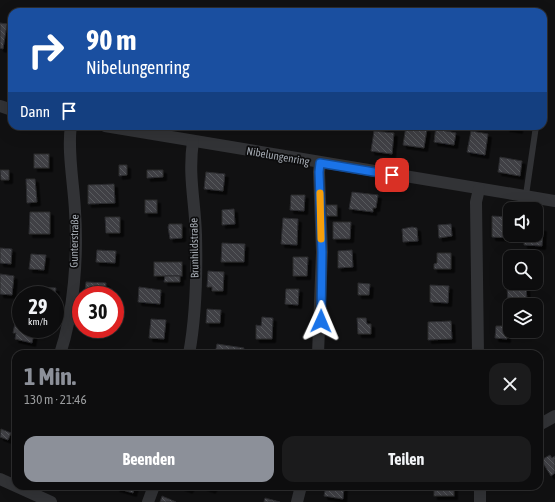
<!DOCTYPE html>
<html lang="de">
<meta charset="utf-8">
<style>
body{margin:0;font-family:"Asap Condensed",sans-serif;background:#1b1b1c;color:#f1f3f6;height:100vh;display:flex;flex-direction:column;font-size:15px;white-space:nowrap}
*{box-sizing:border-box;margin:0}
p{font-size:13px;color:#9a9c9e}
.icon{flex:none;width:22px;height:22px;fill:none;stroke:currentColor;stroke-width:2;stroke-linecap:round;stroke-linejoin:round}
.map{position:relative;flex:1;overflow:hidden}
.side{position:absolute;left:12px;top:350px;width:531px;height:140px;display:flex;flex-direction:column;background:#0d0d0e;border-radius:12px;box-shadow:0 4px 16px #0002,0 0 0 1px #2d2d2e}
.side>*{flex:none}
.banner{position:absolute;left:8px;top:8px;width:539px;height:122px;border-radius:12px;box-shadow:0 4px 16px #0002,0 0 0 1px #2d2d2e;background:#1a4fa0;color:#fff;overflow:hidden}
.buttons{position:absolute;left:503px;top:202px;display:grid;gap:8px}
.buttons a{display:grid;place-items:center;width:40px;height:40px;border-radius:8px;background:#0d0d0e;box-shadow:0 4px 16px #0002,0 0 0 1px #2d2d2e;font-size:20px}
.speed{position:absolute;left:12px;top:286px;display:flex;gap:8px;font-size:20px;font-weight:700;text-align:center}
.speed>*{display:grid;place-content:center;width:52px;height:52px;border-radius:50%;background:#0d0d0e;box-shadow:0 4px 16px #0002,0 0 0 1px #2d2d2e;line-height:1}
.speed small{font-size:10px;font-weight:400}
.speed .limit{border:6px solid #d22;background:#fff;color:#111}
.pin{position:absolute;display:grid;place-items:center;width:34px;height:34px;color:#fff;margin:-17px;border-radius:8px;box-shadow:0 2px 6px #0006}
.me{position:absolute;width:44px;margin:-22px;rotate:1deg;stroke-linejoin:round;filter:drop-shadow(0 0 3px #0008)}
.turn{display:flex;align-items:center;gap:14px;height:84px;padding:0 12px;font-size:18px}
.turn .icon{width:52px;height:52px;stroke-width:2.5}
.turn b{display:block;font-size:28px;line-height:34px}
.then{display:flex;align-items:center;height:38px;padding:0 12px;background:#0003;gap:8px;font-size:15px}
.round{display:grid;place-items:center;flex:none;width:42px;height:42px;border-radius:12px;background:#1b1b1c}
.summary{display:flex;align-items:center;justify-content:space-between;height:68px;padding:0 12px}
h1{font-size:24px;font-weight:700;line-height:30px;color:#8c9099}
.button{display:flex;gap:8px;margin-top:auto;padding:8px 12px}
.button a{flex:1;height:46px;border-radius:12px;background:#8c9099;color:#fff;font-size:16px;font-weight:700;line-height:46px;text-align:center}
.button a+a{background:#1b1b1c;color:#f1f3f6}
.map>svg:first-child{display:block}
.building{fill:url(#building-back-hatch);stroke:#2b2b2e;filter:url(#shadow)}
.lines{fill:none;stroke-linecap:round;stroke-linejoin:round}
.service{stroke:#323336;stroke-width:6}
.minor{stroke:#323336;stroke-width:12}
.route-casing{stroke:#114b97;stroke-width:10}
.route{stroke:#1a73e8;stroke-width:7}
.slow{stroke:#f59e0b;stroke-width:7}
.labels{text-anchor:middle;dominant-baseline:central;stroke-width:3.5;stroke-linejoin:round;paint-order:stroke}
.street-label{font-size:11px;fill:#a3a9b1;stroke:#0c0c0d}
</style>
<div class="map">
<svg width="555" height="502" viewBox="0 0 555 502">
<defs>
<pattern id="building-back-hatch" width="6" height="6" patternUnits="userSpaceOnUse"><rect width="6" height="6" fill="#404145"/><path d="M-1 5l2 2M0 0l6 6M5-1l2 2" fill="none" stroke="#585a5d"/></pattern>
<filter id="shadow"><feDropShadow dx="3.5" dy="3.5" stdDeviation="0" flood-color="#0009"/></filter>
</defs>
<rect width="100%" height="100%" fill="#111112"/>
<!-- building -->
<g class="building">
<polygon points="0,23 7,24 3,49 0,48"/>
<polygon points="406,126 417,126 417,128 427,129 424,148 403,145"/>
<polygon points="436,126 442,126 441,130 456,133 454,145 434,142"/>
<polygon points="506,126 519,126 519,130 506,128"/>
<polygon points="374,131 394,133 392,154 371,151"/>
<polygon points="471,131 488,134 485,155 467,152"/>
<rect x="34" y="154" width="15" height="14"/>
<polygon points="500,157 522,161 520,176 498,172"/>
<polygon points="119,165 127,165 127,175 119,176"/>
<polygon points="0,170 9,170 9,180 1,180"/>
<polygon points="147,170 163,170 163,177 147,178"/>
<polygon points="206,172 225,174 223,191 204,189"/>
<polygon points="26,179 35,179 37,202 27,203"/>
<polygon points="114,184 115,203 88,204 88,185"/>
<polygon points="352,192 378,195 376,208 373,208 373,212 349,209"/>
<polygon points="291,195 305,195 304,211 290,210"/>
<rect x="145" y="200" width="12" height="13"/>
<rect x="326" y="205" width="11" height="11"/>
<polygon points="234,209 235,224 222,225 222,210"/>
<polygon points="30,212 50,212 50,234 29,234"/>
<polygon points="492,216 510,217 511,238 492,237"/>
<polygon points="105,217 120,217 120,233 106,233"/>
<polygon points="283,218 298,219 297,245 281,244"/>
<polygon points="333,222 351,222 350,239 333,239"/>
<polygon points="169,224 182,224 182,238 170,239 168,227"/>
<polygon points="451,224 452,236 439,238 438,225"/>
<polygon points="412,227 417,228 418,241 403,242 402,229"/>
<polygon points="536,228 543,228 542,246 524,245 524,235 536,235"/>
<polygon points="222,243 245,244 244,262 221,262"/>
<polygon points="0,248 12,249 11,264 0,263"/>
<polygon points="97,250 116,251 115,263 96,262"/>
<polygon points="352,250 353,267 338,268 338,251"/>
<polygon points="437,253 451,253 451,269 434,269 434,264 437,263"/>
<polygon points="31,254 46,255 44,270 29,269"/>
<polygon points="293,257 308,257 307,276 293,276"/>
<rect x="154" y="262" width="28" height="14"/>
<polygon points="208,271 224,272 223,291 212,291 212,287 207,287"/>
<polygon points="0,274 14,276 12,295 0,294"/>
<polygon points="165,276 180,276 180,282 164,282"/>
<polygon points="86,282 106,283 105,295 85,295"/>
<polygon points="358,283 370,284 369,295 358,295"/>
<polygon points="430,285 449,286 448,303 430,302"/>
<polygon points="526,285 527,302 508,304 507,287"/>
<polygon points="40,287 56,288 55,296 39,295"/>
<polygon points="139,287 161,290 160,304 138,302"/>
<polygon points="286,289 299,289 298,305 285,304"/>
<polygon points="207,309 221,310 220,323 206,323"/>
<polygon points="262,317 273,318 272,339 256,339 256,325 261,326"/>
<polygon points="357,318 366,318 367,324 371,324 371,334 358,334"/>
<polygon points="151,319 166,320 164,339 149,338"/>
<polygon points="451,321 452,339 428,340 428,322"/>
<polygon points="15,323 21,324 21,329 35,329 32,343 15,339 16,333 13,333"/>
<polygon points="496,326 507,326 507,339 495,338"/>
<polygon points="217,344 244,348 243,354 215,354"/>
<polygon points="258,350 271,351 271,354 257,354"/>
<polygon points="157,351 174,353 174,354 156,354"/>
<rect x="352" y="351" width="10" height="3"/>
<polygon points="1,429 11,433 8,440 0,437"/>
<polygon points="550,455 552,458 555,456 555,473 551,476 541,460"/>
<polygon points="116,486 135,486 133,493 116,488"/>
<polygon points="179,486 191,486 189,490"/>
<polygon points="201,486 214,486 212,490"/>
<polygon points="326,486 344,487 343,499 324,496"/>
<rect x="434" y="486" width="20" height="10"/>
<polygon points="162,496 176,502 160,502"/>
<polygon points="265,498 280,502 264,502"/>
</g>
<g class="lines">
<!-- service -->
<g class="service">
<polyline points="543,78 545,66"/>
<polyline points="526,195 536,126"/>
</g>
<!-- minor -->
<g class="minor">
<polyline points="0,106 12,110"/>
<polyline points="105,126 555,201"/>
<path d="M60 354C74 312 78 256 75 211 74 186 67 150 71 126"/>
<path d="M189 354C196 316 197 274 196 235 195 201 188 176 193 141"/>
<polyline points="318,354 322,252 319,172 320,163"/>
<polyline points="478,354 476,202 479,189"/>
<polyline points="539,425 555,416"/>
<polyline points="0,479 51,502"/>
<polyline points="480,486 480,502"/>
<polyline points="148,502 154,486"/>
<polyline points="297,502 301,486"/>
</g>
</g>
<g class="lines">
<defs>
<polyline id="route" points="321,321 322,252 319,172 320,163 392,175"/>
</defs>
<!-- route casing -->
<use href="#route" class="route-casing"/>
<!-- route -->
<use href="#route" class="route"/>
<!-- slow -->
<polyline class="slow" points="320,193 321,239"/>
</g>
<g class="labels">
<!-- street labels -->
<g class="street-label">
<text transform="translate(278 156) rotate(10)">Nibelungenring</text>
<text transform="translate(74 241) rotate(-89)">Gunterstraße</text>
<text transform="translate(194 248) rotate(-91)">Brunhildstraße</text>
</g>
</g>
</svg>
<div class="buttons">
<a><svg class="icon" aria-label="sound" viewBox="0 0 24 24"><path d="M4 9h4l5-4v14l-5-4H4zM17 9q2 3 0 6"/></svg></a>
<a><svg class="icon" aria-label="search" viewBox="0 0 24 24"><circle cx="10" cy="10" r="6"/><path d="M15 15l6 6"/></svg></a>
<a><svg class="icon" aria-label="layers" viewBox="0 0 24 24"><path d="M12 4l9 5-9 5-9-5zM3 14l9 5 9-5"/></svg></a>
</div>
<div class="speed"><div>29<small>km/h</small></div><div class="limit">30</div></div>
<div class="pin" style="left:392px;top:175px;background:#d93025"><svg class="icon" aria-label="arrive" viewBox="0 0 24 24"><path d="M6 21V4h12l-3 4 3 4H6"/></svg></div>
<svg class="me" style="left:321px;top:321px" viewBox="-20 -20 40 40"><path d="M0-17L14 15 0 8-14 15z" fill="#1a73e8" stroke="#fff" stroke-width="4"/></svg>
<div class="banner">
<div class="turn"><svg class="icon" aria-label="right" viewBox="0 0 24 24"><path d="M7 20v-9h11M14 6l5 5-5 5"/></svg><div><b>90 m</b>Nibelungenring</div></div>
<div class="then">Dann<svg class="icon" aria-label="arrive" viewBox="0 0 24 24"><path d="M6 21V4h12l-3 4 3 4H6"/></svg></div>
</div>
<section class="side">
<div class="summary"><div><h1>1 Min.</h1><p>130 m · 21:46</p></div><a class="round"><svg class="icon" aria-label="close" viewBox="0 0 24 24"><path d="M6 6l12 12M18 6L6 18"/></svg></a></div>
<div class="button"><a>Beenden</a><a>Teilen</a></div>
</section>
</div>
